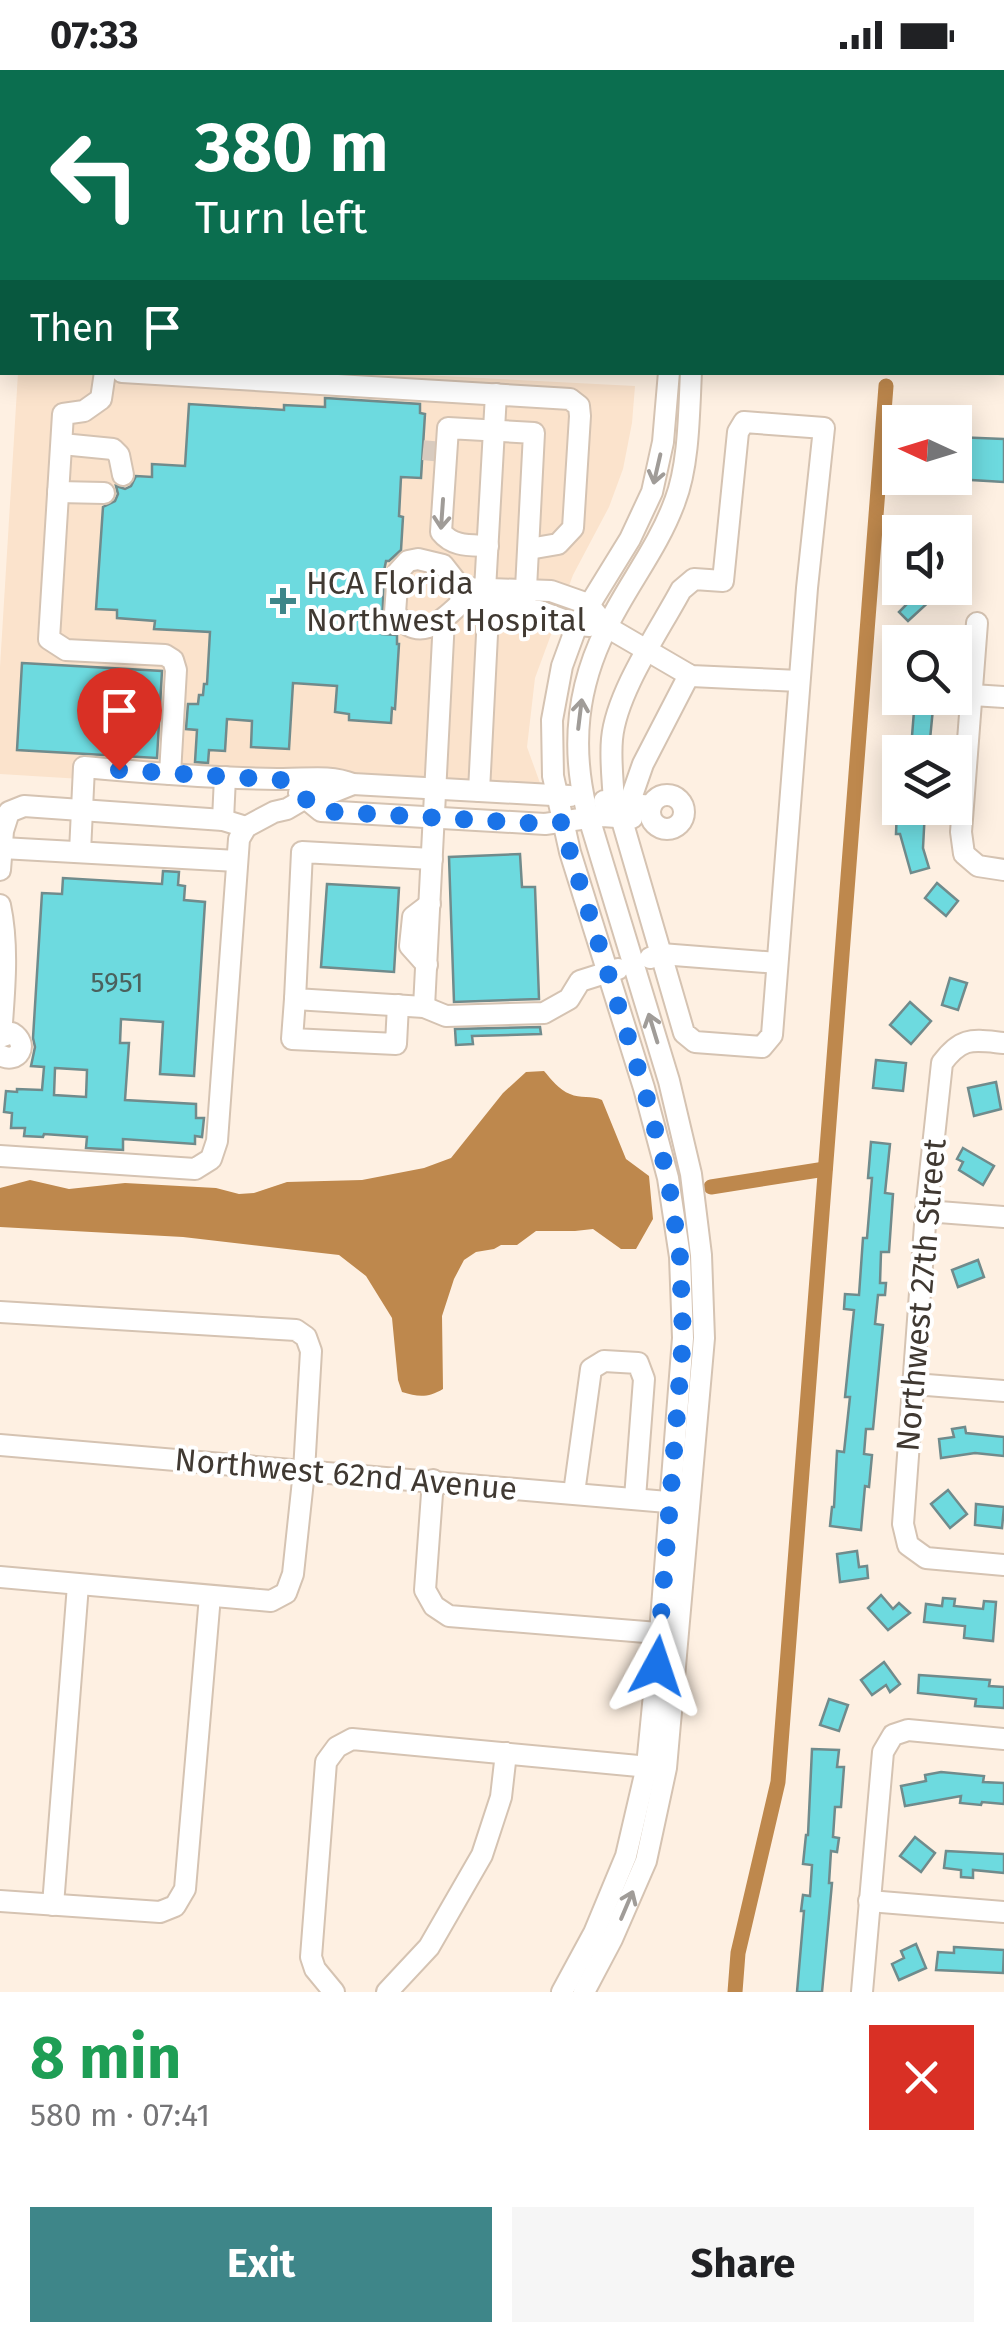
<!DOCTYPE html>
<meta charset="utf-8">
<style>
body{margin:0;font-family:"Fira Sans",sans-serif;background:#f6f6f6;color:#202124;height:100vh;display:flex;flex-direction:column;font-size:38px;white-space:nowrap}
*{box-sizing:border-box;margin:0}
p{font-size:32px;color:#757577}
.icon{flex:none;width:55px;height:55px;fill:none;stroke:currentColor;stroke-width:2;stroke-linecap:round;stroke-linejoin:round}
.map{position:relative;height:1922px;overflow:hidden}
.sheet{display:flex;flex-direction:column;background:#fff;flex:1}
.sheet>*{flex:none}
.banner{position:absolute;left:0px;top:0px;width:1005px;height:305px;box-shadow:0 5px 25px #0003;background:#0b6e4f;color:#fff;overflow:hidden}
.needle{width:65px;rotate:274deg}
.tools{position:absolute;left:882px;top:335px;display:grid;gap:20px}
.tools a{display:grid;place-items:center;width:90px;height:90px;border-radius:0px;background:#fff;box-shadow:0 5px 25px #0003;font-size:50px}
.pin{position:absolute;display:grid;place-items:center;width:85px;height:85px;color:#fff;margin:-102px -42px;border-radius:50% 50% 50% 0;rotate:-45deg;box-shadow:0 0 10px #0007}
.pin .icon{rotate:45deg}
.me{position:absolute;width:110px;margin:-55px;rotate:5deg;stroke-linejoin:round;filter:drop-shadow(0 0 8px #0008)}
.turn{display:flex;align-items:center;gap:35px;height:210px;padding:0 30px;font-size:45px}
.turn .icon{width:130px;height:130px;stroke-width:2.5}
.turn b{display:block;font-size:70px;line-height:85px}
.then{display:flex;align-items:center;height:95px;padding:0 30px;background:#0003;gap:20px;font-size:38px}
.round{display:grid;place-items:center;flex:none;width:105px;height:105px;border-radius:0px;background:#f6f6f6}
.headline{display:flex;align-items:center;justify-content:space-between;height:170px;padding:0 30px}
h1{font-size:60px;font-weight:700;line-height:75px;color:#1e9e55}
.action{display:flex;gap:20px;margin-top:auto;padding:20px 30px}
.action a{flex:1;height:115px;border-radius:0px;background:#3e8689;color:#fff;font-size:40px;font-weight:700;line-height:115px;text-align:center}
.action a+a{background:#f6f6f6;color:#202124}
.status{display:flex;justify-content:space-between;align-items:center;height:70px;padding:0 50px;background:#fff;direction:ltr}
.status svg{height:28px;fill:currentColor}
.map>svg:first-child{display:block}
.built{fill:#fbe3cc}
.water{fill:#be884d}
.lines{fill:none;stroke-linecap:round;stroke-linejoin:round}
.canal{stroke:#be884d;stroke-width:15}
.building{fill:#6ddadf;stroke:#708b8c;stroke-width:2.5;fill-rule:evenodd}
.minor-tunnel{stroke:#d8cbbf;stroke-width:20;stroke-dasharray:20 10;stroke-linecap:butt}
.minor-casing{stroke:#d5c3b2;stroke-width:24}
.major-casing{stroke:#d5c3b2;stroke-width:29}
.minor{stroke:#fff;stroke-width:20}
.major{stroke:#fff;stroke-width:25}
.oneway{stroke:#a09c98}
.route{stroke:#1a73e8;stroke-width:18;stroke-dasharray:0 32.4}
.poi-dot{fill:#3e8689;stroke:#fff;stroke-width:4}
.labels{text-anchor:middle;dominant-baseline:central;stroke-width:8;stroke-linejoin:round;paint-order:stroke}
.number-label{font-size:28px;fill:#4b615d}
.poi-label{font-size:32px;fill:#403932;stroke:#fff;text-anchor:start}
.street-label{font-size:32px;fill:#403932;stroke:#fff}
</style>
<div class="status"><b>07:33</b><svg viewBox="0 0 49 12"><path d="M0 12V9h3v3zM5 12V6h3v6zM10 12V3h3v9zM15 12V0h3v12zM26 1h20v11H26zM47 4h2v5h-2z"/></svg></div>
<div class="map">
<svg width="1004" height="1922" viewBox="0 0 1004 1922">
<rect width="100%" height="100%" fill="#fef0e2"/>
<!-- built -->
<polygon class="built" points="364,302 635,316 632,353 623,399 609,437 573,505 535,608 527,677 540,713 239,703 212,717 0,704 0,597 18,303"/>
<!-- water -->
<path class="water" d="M544 1001C551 1009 559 1020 570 1024 580 1029 592 1025 602 1030L626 1089 649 1106 653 1149 636 1179H621L593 1159 575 1161H536L517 1175H501L494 1179 476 1182 464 1190 454 1209 442 1246 443 1319C428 1328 418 1327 402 1322L398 1310 392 1248 366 1206 339 1185 183 1167 0 1157V1118L30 1110 69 1119 125 1113 216 1118 239 1124 254 1123 287 1112 362 1110 424 1098 451 1088 503 1023 526 1002Z"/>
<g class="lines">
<!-- canal -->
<g class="canal">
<polyline points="711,1117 825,1099"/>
<polyline points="735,1922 738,1883 778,1712 886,316"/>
</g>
</g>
<!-- building -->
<g class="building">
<polygon points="325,328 420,334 420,343 425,344 421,408 401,407 399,446 403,447 401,480 389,491 386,491 384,501 382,564 397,565 397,574 399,574 395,639 392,638 391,653 349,650 349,644 335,642 337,616 293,613 289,679 251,677 252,651 227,649 225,681 209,680 208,693 195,692 197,660 186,659 188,634 198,634 199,625 203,625 204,614 207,614 210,562 154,559 155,551 117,548 117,540 96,539 103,437 115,431 118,424 116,416 125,419 131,416 136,406 152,407 152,394 185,396 189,334 284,340 284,335 325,337"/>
<polygon points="955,367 1004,369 1004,412 955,409"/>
<polygon points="912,518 923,518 933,528 908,551 899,542 910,531 905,525"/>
<polygon points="22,593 162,601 157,688 17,680"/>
<polygon points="915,628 934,628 929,680 911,679"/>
<polygon points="897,738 925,740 923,778 929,798 911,803 900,764 896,764"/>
<polygon points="520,784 522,817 535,817 539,929 454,932 449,787"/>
<path d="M163 801 179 802 178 815 185 816 184 830 205 832 194 1006 160 1004 163 952 121 949 120 973H129L125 1030 196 1034V1048H204L202 1067 195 1066V1074L123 1069V1080L86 1078 87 1067 44 1064 43 1067 24 1066 25 1058H11L12 1043 4 1042 6 1021 17 1022V1019L42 1020 44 997 31 996 35 977 33 968 42 823 62 824 63 808 162 814ZM55 998 87 1000 86 1027 54 1025Z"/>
<polygon points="937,813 958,831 946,846 925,828"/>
<polygon points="327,814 399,818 394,902 321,897"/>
<polygon points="950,908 967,913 958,940 942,935"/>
<polygon points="910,932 931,951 911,974 890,955"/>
<polygon points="540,957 541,964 472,966 473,974 456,975 455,959"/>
<polygon points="876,990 906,993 903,1021 873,1018"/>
<polygon points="996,1012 1001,1039 974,1046 968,1018"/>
<polygon points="871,1072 890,1074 885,1123 893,1124 889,1182 881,1182 880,1213 886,1213 885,1225 878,1225 875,1254 883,1255 873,1359 866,1359 864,1384 872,1385 869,1417 865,1416 861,1460 830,1456 832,1437 834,1437 837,1381 844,1382 850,1327 845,1327 854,1240 844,1239 845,1224 859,1225 863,1168 867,1168 872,1108 868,1108"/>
<polygon points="963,1078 994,1096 983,1115 959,1100 963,1092 957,1089"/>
<polygon points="978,1190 984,1207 958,1217 952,1200"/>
<polygon points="965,1357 966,1363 1004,1367 1004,1386 975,1383 941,1388 939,1369 954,1367 952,1359"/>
<polygon points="948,1420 967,1444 950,1458 931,1434"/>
<polygon points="976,1434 1004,1437 1002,1458 975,1455"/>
<polygon points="857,1481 859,1497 867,1496 868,1508 840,1512 837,1484"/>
<polygon points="881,1525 893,1539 899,1533 910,1543 888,1560 868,1538"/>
<polygon points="943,1528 955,1529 954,1536 983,1539 984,1531 996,1532 993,1571 964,1568 965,1556 924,1552 926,1534 942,1536"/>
<polygon points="884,1592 900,1614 890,1622 886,1615 872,1625 861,1610"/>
<polygon points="919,1605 990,1610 989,1616 1004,1617 1004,1638 975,1636 976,1629 918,1623"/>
<polygon points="829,1629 848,1635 839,1661 820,1655"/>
<polygon points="812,1679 839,1680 837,1697 844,1697 841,1737 835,1737 833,1767 839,1768 837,1782 831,1781 829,1813 832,1813 822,1922 797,1922 804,1841 801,1841 803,1825 810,1826 812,1795 803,1794 806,1765 808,1765"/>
<polygon points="941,1702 984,1706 983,1712 1004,1713 1004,1734 982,1732 981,1735 960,1733 961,1726 905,1736 901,1716 926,1711 925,1705"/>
<polygon points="915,1767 935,1783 921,1802 900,1786"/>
<polygon points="946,1781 1004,1784 1004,1803 973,1800 973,1808 961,1807 961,1800 944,1798"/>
<polygon points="916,1874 926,1898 899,1910 892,1894 904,1888 901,1881"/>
<polygon points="954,1877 1004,1880 1003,1903 936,1900 938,1882 954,1883"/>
</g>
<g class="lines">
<!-- minor-tunnel -->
<polyline class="minor-tunnel" points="432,391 434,370"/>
<defs>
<g id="minor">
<polyline points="677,2 677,0"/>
<polyline points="701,2 701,0"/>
<polyline points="823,2 823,0"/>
<polyline points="1002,63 1004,63"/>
<polyline points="0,151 2,151"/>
<polyline points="0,266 2,266"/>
<polyline points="105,302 101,329 84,341 63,344 49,569 66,580 165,585 173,590 176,600 170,704"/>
<polyline points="122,302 570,329 579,336 580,346 573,458 558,474 529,479"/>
<polyline points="62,374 113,379 119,385 123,405"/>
<polyline points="58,422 104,423"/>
<path d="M488 476C470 475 453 477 441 462L448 358 534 363 525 538"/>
<path d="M418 489 443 495 461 518 460 534C438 555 418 572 395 543L398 502 408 491Z"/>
<polyline points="461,518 551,521 588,534 607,557 691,606 799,611"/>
<polyline points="476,535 539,541 577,555 590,556"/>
<polyline points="977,553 961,762 964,784 978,796 1004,800"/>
<polyline points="972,625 1004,627"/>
<polyline points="479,721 488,545 485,536 485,520 496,324"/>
<polyline points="299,723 321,741 545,754 602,746 632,748"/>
<circle cx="667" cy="742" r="17"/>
<polyline points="604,731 651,736"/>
<path d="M614 732C613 712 610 690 612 669 616 623 659 561 681 520L694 509 723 511 738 362 744 352 824 358 807 518 772 965 762 977 695 972 684 963 621 747"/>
<polyline points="629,734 643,694 689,605"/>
<polyline points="223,750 225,707"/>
<polyline points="2,778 237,791"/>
<path d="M80 782 84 697C148 703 213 708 277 709 304 710 327 704 353 714L570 726"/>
<polyline points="432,789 302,782 295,929 424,937 446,946 544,943 569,929 580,911 618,899"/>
<polyline points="0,800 3,761 9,742 24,736 223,750 246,757"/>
<path d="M0 835C9 877 4 924 1 966"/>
<polyline points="650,888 661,884 777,893"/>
<polyline points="427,895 410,876 413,847 430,834"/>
<polyline points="295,929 292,969 396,974 398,935"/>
<polyline points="424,937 444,549"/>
<path d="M0 967 12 963C30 974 18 995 0 985"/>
<path d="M1004 973C973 970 962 966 942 993L926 1141 903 1454 908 1475 926 1488 1004 1495"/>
<polyline points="0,1086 195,1099 211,1089 217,1071 239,769 246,757 274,742 287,739 304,729 323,726 353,714"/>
<polyline points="926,1141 1004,1147"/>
<polyline points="0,1242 296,1260 306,1267 311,1281 304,1401 293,1504 286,1523 271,1531 0,1507"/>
<polyline points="914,1314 1004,1321"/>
<polyline points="0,1375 679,1433"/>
<polyline points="433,1410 425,1520 434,1536 449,1546 670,1564"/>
<polyline points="574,1423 591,1299 604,1291 638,1293 644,1309 635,1428"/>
<polyline points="0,1831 160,1842 175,1836 185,1819 210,1526"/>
<polyline points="869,1831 1004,1842"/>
<polyline points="53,1835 78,1515"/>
<polyline points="334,1922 315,1899 311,1887 326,1692 337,1677 352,1669 660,1698"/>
<polyline points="387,1922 429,1877 482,1785 501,1727 506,1683"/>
<polyline points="562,1922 594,1863 626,1786 647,1696 660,1563 683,1268 680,1187 668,1108 644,1018 570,782 553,706 552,650 562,596 577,555 630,469 652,422 663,372 669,302"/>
<path d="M584 1922 612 1869 646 1791 666 1698 704 1268 701 1185 691 1104 669 1011 586 738C571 675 577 617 606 559 627 515 658 478 675 431 689 395 689 342 691 302"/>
<polyline points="862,1922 883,1682 893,1665 908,1660 1004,1669"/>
</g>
<g id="major">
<polyline points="0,181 2,181"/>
<polyline points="0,226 2,226"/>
<polyline points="1002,242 1004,242"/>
<polyline points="1002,291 1004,291"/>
</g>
</defs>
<!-- minor casing -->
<use href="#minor" class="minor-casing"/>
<!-- major casing -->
<use href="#major" class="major-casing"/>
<!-- minor -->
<use href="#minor" class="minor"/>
<!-- major -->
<use href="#major" class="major"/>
</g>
<!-- one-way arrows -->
<defs><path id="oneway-shaft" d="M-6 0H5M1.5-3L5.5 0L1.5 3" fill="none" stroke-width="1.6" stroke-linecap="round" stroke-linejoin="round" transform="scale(2.5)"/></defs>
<g class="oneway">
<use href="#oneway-shaft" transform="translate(657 399) rotate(103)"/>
<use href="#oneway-shaft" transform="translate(442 444) rotate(94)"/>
<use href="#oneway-shaft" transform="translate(580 644) rotate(-83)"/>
<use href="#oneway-shaft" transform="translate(653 958) rotate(-107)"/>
<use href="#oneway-shaft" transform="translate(627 1835) rotate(-67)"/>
</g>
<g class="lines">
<!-- route -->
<path class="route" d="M119 700 282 710C296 718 307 732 321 741L545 754 564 752 570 782 644 1018 668 1108 680 1187 683 1268 657 1596"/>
</g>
<!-- markers -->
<path class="poi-dot" d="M278 516h10v10h10v10h-10v10h-10v-10h-10v-10h10z"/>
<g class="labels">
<!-- number labels -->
<g class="number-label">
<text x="117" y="912">5951</text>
</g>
<!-- poi labels -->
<g class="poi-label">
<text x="306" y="513">HCA Florida<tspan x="306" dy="37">Northwest Hospital</tspan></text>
</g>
<!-- street labels -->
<g class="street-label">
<text transform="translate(921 1225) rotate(-85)">Northwest 27th Street</text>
<text transform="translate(346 1404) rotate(5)">Northwest 62nd Avenue</text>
</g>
</g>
</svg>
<div class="tools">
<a><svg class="needle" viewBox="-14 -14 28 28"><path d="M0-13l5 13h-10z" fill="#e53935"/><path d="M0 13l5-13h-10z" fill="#757577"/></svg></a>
<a><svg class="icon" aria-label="sound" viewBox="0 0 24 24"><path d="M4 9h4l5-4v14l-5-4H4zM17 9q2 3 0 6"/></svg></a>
<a><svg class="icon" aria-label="search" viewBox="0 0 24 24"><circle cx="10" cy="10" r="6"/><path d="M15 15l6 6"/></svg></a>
<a><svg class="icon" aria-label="layers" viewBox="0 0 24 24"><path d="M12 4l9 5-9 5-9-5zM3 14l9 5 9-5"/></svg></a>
</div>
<div class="pin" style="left:119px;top:700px;background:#d93025"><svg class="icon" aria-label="arrive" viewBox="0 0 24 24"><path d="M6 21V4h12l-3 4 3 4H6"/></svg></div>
<svg class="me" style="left:657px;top:1596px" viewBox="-20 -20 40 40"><path d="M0-17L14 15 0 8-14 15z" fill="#1a73e8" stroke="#fff" stroke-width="4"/></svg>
<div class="banner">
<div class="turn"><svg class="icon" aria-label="left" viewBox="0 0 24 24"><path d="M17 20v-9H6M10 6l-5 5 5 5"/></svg><div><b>380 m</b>Turn left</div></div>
<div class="then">Then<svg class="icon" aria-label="arrive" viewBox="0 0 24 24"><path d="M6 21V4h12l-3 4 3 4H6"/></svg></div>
</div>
</div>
<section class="sheet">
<div class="headline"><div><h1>8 min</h1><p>580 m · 07:41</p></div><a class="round" style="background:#d93025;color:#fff"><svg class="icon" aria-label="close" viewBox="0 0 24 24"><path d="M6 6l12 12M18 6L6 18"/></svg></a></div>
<div class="action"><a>Exit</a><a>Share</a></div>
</section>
